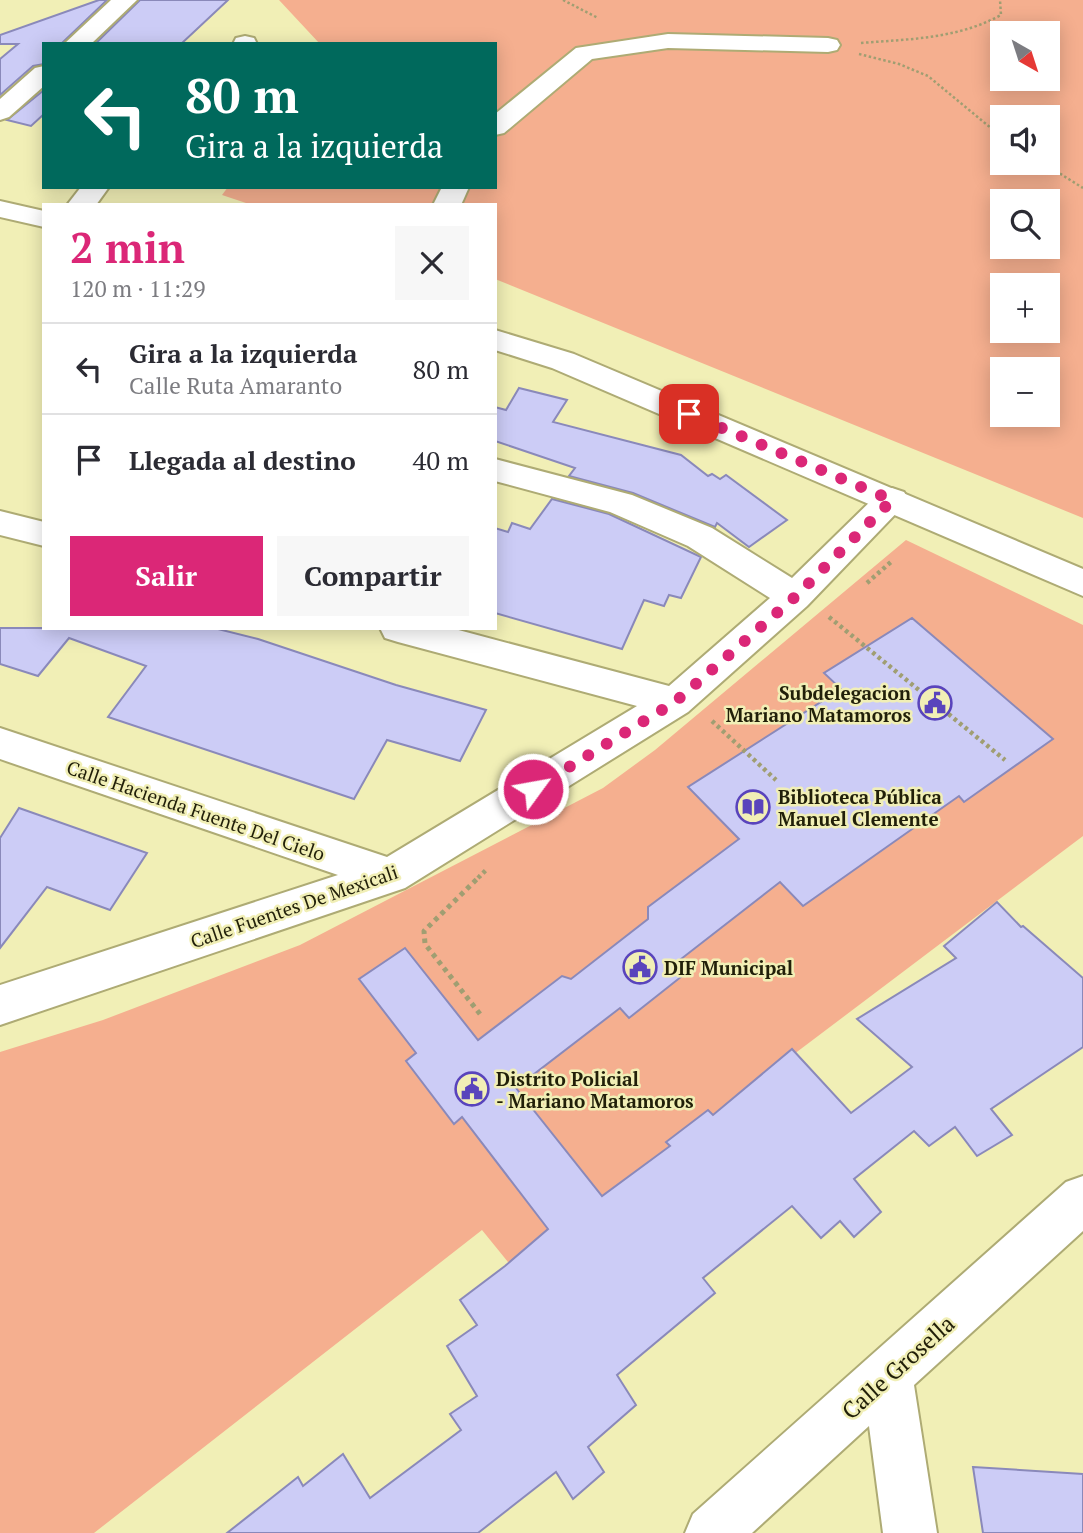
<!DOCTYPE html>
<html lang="es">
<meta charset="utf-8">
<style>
body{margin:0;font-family:"PT Serif",serif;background:#f7f7f7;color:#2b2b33;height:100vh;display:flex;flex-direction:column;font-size:26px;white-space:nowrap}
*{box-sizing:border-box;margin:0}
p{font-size:23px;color:#7c7c81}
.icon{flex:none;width:38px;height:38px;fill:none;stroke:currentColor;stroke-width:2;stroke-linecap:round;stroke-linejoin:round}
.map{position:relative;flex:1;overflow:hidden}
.panel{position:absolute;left:42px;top:203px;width:455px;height:427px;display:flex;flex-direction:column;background:#fff;border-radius:0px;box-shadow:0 4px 18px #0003}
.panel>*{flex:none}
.hud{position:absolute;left:42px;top:42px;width:455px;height:147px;border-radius:0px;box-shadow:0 4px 18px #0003;background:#00695c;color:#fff;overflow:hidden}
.needle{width:46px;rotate:141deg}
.fabs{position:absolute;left:990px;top:21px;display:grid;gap:14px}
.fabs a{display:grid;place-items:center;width:70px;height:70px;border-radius:0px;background:#fff;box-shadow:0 4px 18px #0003;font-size:35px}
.pin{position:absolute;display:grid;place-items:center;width:60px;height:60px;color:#fff;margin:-30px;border-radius:14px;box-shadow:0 4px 10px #0006}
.me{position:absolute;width:77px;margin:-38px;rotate:58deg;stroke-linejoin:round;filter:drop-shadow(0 0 5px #0008)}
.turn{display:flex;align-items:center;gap:24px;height:147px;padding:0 28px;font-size:32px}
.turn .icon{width:91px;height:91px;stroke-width:2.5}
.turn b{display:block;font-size:49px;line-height:60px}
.round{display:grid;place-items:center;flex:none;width:74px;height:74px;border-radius:0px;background:#f7f7f7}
.head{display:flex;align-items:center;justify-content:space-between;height:119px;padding:0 28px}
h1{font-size:42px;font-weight:700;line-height:52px;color:#db2777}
.cta{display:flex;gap:14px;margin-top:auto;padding:14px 28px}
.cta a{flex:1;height:80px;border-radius:0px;background:#db2777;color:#fff;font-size:28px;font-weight:700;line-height:80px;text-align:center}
.cta a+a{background:#f7f7f7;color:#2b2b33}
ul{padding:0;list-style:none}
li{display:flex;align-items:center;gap:21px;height:91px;padding:0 28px;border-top:2px solid #e1e1e2}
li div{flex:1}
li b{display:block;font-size:26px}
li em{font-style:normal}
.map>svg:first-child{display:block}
.green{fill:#f5af8f;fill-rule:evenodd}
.building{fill:#ccccf6;stroke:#8a89ba;stroke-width:2}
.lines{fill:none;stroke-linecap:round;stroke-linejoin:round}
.minor-casing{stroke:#aeab74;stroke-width:4}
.major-casing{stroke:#aeab74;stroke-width:4}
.path-far2{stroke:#a09e72;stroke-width:2.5;stroke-dasharray:2.5 2.5;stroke-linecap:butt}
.path-far1{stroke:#a09e72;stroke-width:4.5;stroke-dasharray:3.5 3.5;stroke-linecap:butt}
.path{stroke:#a09e72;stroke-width:5;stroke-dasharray:4.5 4.5;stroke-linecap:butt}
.minor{fill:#fff;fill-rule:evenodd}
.major{fill:#fff;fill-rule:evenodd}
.route{stroke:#db2777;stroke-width:12;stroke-dasharray:0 21.6}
.labels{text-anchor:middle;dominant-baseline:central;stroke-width:5;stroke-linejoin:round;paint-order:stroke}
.poi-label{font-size:19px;font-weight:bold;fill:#211f09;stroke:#f1efb6;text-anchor:start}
.street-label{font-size:19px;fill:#211f09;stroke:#f1efb6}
.near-street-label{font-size:23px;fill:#211f09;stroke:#f1efb6}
</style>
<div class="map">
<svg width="1083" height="1533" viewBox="0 0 1083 1533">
<rect width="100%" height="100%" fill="#f1efb6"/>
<!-- green -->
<g class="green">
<path d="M279 0H1083V518L495 279V205H252L222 195 228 187H495V44H320ZM1003 33H1048V79H1003ZM1003 117H1048V163H1003ZM1003 201H1048V247H1003ZM1003 285H1048V331H1003ZM1003 369H1048V415H1003Z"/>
<polygon points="906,540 1083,625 1083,836 512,1267 482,1230 94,1533 0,1533 0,1052 103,1020 300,945 603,788 655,750"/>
</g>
<!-- building -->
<g class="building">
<polygon points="99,0 107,0 61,44 44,44 44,64 33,66 0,95 0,59 18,44 0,44 0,35"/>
<polygon points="140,0 228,0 181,44 95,44"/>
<polygon points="44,90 44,114 31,126 7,120"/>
<polygon points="519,388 567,400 553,422 681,455 708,476 712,474 720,479 726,475 787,520 749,547 717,523 715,527 633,493 569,476 575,468 495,441 495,407 506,410"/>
<polygon points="552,499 609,514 701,557 681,598 669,595 664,606 644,600 622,649 495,613 495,528 508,532 512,523 530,529"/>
<polygon points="912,618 1053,739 964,802 959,796 803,906 780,882 681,959 691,969 629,1018 620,1008 516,1088 602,1196 670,1146 666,1142 708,1110 713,1115 792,1049 851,1113 912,1067 857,1019 956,958 944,946 997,902 1021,927 1023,926 1083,978 1083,1047 991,1109 1012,1135 977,1156 955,1127 929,1146 914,1131 854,1179 881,1212 854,1237 840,1221 821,1238 792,1206 703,1278 715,1293 617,1375 636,1405 588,1447 604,1472 573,1499 556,1472 478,1533 227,1533 298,1477 303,1486 343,1454 370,1498 461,1430 450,1414 477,1396 447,1346 477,1325 460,1300 505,1266 548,1229 462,1117 454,1124 406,1061 416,1053 359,979 405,948 478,1040 562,976 571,979 648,919 648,907 739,839 688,787 841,689 824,673"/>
<polygon points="0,628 214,628 258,639 396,685 486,710 460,761 387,740 354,799 108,717 146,666 69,638 38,676 0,664"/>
<polygon points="19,808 147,853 110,910 47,887 0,948 0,838"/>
<polygon points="973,1467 1083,1474 1083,1533 983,1533"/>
</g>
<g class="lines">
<defs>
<g id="minor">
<polygon points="111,0 137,0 91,44 64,44"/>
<polygon points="668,34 828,38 837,40 840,45 837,50 828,52 668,48 592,59 504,133 495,135 495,114 576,48"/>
<polygon points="245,36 254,38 257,44 233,44 236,38"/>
<polygon points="44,66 44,86 9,117 0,120 0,99 35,68"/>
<polygon points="81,187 109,187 96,205 67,205"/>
<polygon points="442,187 469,187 461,205 433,205"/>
<polygon points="495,459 632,495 712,528 792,578 880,492 892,488 904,492 909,500 807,606 688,712 405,888 0,1025 0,985 338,875 0,759 0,728 387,857 637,706 398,642 385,638 380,628 451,628 669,686 770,598 688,546 610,512 495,481"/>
<polygon points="0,511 44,522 44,546 0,535"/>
<polygon points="1083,1176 1083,1231 914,1385 937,1533 883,1533 869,1426 752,1533 685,1533 693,1514 1066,1182"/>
</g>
<g id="major">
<polygon points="0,201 44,211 44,227 0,217"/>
<polygon points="495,330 574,354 1083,569 1083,596 552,368 495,350"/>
</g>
</defs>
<!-- minor casing -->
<use href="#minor" class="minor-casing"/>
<!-- major casing -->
<use href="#major" class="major-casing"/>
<!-- path-far2 -->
<g class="path-far2">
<polyline points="563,0 598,18"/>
<path d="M861 43C910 39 957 39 1001 15L1000 0"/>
<polyline points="859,54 899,64 928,76 1003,138"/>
<polyline points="1043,163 1083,188"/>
</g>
<!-- path-far1 -->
<g class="path-far1">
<polyline points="867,583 892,561"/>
<polyline points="829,617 1005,760"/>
<polyline points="712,721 776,780"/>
<polyline points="478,878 487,869"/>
</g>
<!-- path -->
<polyline class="path" points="480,1014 425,944 424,931 480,876"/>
<!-- minor -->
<use href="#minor" class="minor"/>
<!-- major -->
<use href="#major" class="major"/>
</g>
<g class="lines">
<!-- route -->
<polyline class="route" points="533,789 675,702 795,597 892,500 689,414"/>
</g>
<!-- icons -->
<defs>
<symbol id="civic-ring" viewBox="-11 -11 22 22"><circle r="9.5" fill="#f1efb6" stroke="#5944bc" stroke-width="1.5"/><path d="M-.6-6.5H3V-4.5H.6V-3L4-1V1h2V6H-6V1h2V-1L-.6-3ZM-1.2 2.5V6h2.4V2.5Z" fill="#5944bc"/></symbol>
<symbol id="library-ring" viewBox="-11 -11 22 22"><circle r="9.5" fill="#f1efb6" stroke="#5944bc" stroke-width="1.5"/><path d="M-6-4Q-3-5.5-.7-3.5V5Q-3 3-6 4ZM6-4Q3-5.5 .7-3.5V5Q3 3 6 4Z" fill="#5944bc"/></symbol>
</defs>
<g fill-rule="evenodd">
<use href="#civic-ring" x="916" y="684" width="38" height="38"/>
<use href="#library-ring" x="734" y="788" width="38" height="38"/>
<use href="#civic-ring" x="621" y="948" width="38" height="38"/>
<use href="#civic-ring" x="453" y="1070" width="38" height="38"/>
</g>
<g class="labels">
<!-- poi labels -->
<g class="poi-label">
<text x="911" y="692" text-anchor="end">Subdelegacion<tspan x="911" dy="22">Mariano Matamoros</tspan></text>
<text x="778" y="796">Biblioteca Pública<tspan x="778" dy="22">Manuel Clemente</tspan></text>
<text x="664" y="967">DIF Municipal</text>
<text x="496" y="1078">Distrito Policial<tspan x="496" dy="22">- Mariano Matamoros</tspan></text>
</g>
<!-- street labels -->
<g class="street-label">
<text transform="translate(196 810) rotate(19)">Calle Hacienda Fuente Del Cielo</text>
<text transform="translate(294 906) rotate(-19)">Calle Fuentes De Mexicali</text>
</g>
<!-- near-street labels -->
<g class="near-street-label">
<text transform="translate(898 1367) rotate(-42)">Calle Grosella</text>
</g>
</g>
</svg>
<div class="fabs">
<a><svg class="needle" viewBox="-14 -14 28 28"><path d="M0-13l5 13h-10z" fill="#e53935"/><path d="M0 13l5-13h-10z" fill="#7c7c81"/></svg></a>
<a><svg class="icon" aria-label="sound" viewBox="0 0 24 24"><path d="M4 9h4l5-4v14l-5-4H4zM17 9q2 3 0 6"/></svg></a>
<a><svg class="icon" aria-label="search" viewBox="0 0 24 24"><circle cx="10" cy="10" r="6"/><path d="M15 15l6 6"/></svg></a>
<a>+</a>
<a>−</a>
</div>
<div class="pin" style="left:689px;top:414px;background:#d93025"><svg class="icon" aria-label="arrive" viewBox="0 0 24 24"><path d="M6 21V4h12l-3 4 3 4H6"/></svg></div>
<svg class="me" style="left:533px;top:789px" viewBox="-20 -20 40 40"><circle r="17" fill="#db2777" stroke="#fff" stroke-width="3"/><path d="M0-11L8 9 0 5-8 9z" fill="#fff"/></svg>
<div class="hud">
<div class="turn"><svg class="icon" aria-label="left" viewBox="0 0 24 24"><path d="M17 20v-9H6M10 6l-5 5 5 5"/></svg><div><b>80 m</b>Gira a la izquierda</div></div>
</div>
<section class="panel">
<div class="head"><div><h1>2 min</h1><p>120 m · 11:29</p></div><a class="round"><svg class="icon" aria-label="close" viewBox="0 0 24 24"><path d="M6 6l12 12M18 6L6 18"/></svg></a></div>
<ul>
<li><svg class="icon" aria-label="left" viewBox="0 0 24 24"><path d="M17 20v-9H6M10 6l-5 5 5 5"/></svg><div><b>Gira a la izquierda</b><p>Calle Ruta Amaranto</p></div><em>80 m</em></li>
<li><svg class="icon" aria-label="arrive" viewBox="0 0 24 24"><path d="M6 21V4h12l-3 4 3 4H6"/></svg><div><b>Llegada al destino</b></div><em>40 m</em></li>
</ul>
<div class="cta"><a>Salir</a><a>Compartir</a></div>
</section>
</div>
